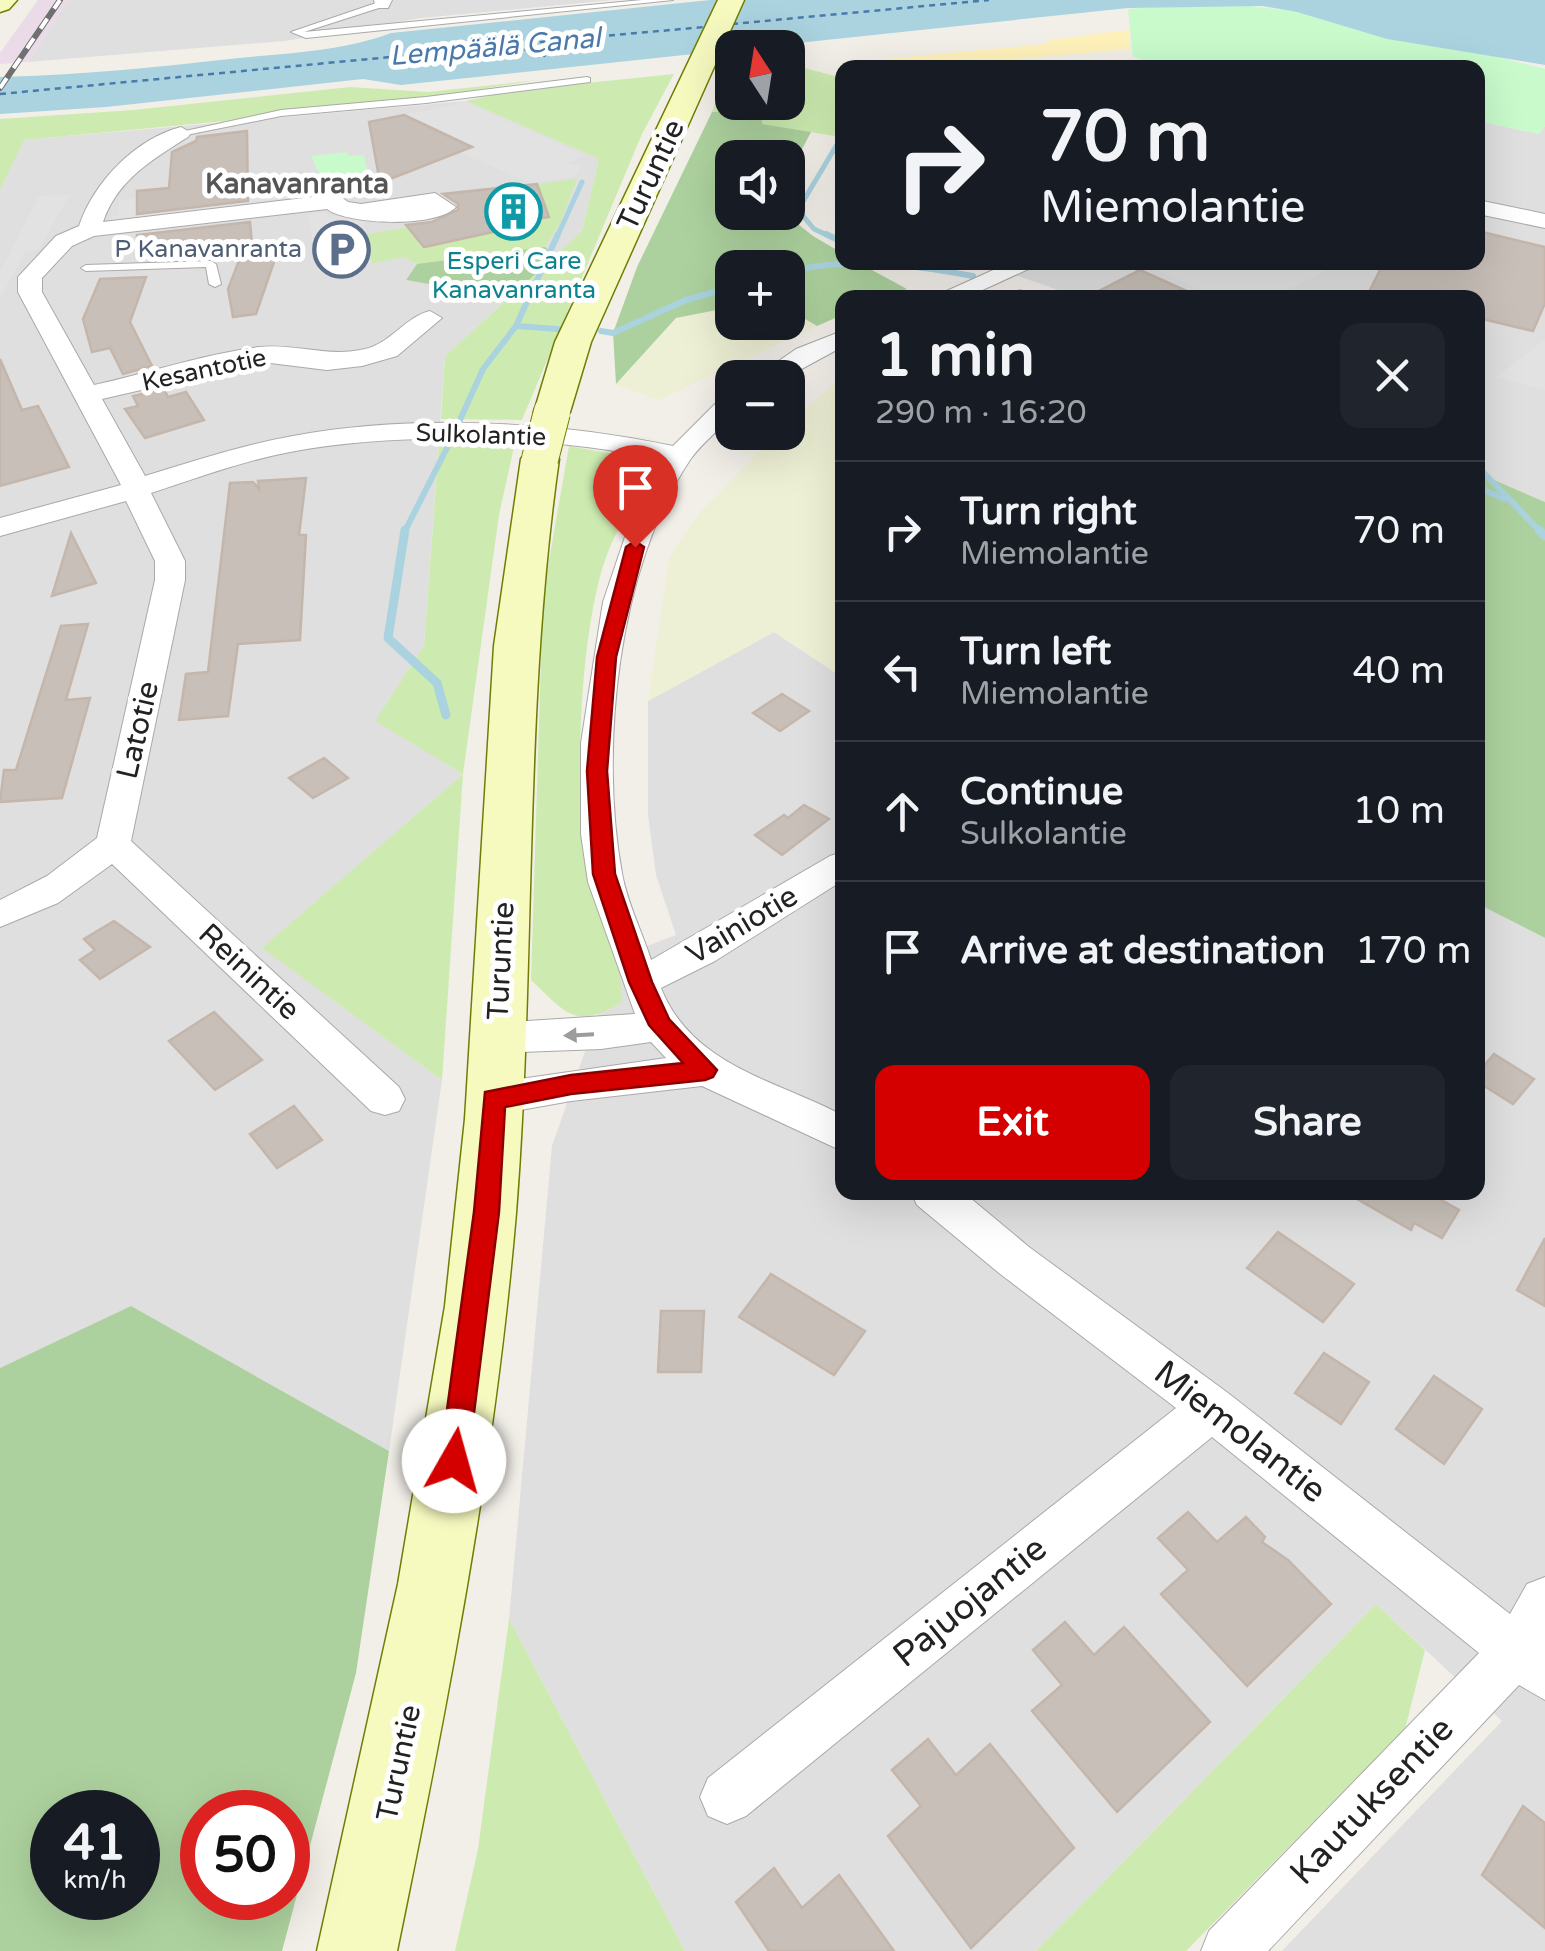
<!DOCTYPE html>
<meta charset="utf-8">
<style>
body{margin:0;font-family:"Varela Round",sans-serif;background:#20242c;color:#f1f3f6;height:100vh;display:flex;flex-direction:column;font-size:38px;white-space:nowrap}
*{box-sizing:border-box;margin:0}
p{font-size:32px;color:#9ea1a6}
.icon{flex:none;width:55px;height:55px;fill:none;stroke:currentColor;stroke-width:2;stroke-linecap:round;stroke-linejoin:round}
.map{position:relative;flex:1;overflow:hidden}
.drawer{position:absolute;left:835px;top:290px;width:650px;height:910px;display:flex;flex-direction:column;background:#171b24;border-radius:20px;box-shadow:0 10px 40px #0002}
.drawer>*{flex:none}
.banner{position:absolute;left:835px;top:60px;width:650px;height:210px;border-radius:20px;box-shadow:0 10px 40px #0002;background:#171b24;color:#f1f3f6;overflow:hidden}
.needle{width:65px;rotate:348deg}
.tools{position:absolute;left:715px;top:30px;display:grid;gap:20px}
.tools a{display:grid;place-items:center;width:90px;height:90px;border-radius:20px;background:#171b24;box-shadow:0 10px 40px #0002;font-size:50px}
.speed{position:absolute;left:30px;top:1790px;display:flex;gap:20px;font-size:50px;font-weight:700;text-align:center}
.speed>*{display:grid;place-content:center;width:130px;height:130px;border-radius:50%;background:#171b24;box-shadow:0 10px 40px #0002;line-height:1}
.speed small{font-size:25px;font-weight:400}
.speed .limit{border:15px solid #d22;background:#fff;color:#111}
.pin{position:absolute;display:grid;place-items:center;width:85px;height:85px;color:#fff;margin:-102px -42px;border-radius:50% 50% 50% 0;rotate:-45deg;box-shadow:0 0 10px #0007}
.pin .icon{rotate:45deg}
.me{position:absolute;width:110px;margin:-55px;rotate:7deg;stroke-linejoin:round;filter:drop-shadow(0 0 8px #0008)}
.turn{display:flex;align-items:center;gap:35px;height:210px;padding:0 40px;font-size:45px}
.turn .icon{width:130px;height:130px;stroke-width:2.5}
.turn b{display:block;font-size:70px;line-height:85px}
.round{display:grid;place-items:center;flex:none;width:105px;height:105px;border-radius:20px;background:#20242c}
.summary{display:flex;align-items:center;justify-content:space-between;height:170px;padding:0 40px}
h1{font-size:60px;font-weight:800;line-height:75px}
.cta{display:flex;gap:20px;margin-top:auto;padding:20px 40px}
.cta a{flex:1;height:115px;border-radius:20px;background:#d40000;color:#fff;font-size:40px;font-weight:800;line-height:115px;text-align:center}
.cta a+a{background:#20242c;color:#f1f3f6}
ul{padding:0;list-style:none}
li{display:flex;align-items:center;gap:30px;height:140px;padding:0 40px;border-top:2px solid #363941}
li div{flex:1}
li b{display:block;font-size:38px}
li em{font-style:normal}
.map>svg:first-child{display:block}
.residential{fill:#e0dfdf}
.industrial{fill:#ebdbe8}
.farmland{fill:#eef0d5}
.grass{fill:#cdebb0}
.forest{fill:#add19e;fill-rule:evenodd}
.sand{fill:#fff1ba}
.park{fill:#c8facc}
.parking{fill:#e2e2e2}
.water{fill:#aad3df}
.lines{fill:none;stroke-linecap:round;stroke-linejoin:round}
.stream-far2{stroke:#aad3df;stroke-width:5}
.stream-far1{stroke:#aad3df;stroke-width:6}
.stream{stroke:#aad3df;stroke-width:9}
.ferry{stroke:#4a7aab;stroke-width:2.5;stroke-dasharray:6 5;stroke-linecap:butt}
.building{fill:#c7bfb8;stroke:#c4b6ab;stroke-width:2.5}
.service-casing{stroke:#a9a9a9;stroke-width:2}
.minor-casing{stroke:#a9a9a9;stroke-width:2}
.secondary-casing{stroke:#707d05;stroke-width:3}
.service{fill:#fff;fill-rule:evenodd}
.minor{fill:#fff;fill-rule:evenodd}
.secondary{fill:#f7fabf;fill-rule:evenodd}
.rail-casing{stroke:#707070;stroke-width:6}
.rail{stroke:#fff;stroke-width:4;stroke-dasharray:12;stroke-linecap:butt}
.secondary-bridge-casing{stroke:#707d05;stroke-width:38;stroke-linecap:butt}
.secondary-bridge{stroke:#f7fabf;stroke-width:36}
.oneway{fill:#9c9c9c}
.route{fill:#d40000;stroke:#8a0000;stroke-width:2.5}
.labels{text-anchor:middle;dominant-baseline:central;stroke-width:10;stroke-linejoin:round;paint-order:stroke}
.far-service-label{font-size:25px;fill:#4e5e75;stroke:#fff;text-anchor:end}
.far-culture-label{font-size:25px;fill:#0d838f;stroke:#fff}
.far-street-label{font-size:25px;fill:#222;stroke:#fff}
.far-water-label{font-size:28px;font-style:italic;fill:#4a7aab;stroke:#fff}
.far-neighbourhood-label{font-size:28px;font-weight:bold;fill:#555;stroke:#fff}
.street-label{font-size:30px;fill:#222;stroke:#fff}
.near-street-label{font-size:35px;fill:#222;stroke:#fff}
</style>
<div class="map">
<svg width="1545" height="1951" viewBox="0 0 1545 1951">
<rect width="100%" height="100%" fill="#f2efe9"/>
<!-- residential -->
<g class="residential">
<polygon points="68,0 614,0 421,18 285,41 28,62"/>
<polygon points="466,101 599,159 582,231 445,356 424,646 376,720 463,774 263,948 442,1080 389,1451 132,1307 0,1368 0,190 23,140"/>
<polygon points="1478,121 1539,134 1545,126 1545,502 1478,473 1478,298 1078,297 981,263 1478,262"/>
<polygon points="774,632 842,677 842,1192 1478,1192 1478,904 1545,938 1545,1951 1282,1951 1502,1721 1376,1604 1036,1951 685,1951 509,1619 552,1146 618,957 676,935 656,875 648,815 648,701"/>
</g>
<!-- industrial -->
<polygon class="industrial" points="38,0 68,0 28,62 0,64 0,53"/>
<!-- farmland -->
<g class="farmland">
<polygon points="732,307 732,322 788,322 788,309 817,326 659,400 616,385 676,318"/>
<polygon points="842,377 842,677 774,632 648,701 669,557 700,512 773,437 788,432 788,424"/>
</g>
<!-- grass -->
<g class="grass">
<polygon points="788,67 801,67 842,78 842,127 835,136 761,124 760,110 712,112 726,72 732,71 732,102 788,102"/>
<polygon points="674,74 642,134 522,420 441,419 445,356 582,231 599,159 466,101 509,91"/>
<polygon points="539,80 417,99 332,105 226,121 24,140 0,190 0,119 133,110 350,87 428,92"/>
<polygon points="577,179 560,223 545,247 417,264 404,257 372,264 366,234 408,227 511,228 510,223 549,217 537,184"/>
<polygon points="439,443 514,447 499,515 463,774 442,1080 262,948 463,774 375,721 424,646"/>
<path d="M569 446 653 461 655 473C633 501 614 532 603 566 579 645 573 797 589 878 594 905 612 930 618 957 621 971 620 988 622 1002 575 1031 566 1013 531 980L543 595Z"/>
<polygon points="1376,1604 1425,1650 1405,1729 1186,1951 1036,1951"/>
<polygon points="509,1619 685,1951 455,1951 478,1849"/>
</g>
<!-- forest -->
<g class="forest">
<polygon points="761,110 762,124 811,132 788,176 788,158 732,158 732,212 784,213 813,236 842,253 842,262 859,263 907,289 886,297 842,298 842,315 817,326 788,309 788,268 732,268 732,307 676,318 616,384 613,333 637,267 712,112"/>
<polygon points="545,247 554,257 509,298 406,280 417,264"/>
<polygon points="1478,473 1545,502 1545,938 1478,904"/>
<path d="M131 1306 389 1451 356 1673 282 1951H0V1368ZM52 1812H138V1898H52ZM202 1812H288V1898H202Z"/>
</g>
<!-- sand -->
<polygon class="sand" points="1129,30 1129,49 924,67 881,67 875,60 1035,45 1050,43 1048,40"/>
<!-- park -->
<g class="park">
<polygon points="1227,3 1298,12 1387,39 1494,56 1545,69 1545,126 1539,134 1478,121 1478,68 1174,68 1133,57 1128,9"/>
<polygon points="347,152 348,156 364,155 369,179 323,183 311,156"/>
</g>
<!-- parking -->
<g class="parking">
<polygon points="466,102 583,155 564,164 582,165 574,177 531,183 459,152 471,147 404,115"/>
<polygon points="303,175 307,196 304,200 112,221 112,216 118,215 119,200 247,187 247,181"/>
<polygon points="70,195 38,250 26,251 0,298 0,272 39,196"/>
<polygon points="326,212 328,217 362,213 372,264 317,271 308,214"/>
<polygon points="1142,263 1340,262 1340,263 1274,297 1218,298"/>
<polygon points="1545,340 1545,390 1496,377"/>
</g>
<!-- water -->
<path class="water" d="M710 0H1545V65L1387 39 1297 12 1262 6 1128 8 401 85 363 79 106 107 0 114V77C80 75 159 67 239 58 291 53 343 51 391 33Z"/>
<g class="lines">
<!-- stream-far2 -->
<g class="stream-far2">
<polyline points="557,237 582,182"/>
<polyline points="831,237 814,229 798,210 842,136"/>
</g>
<!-- stream-far1 -->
<g class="stream-far1">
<polyline points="558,234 516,326 558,329"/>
<polyline points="826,234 842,242"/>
<path d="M788 272C848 256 912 265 973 276"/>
<polyline points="1020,292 1037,298"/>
<polyline points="601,331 613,333 686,300 732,287"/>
<polyline points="459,422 483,369 516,326"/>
<polyline points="1478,467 1542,533"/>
<polyline points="1478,487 1504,499"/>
<polyline points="404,533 449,444"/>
</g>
<!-- stream -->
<g class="stream">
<polyline points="405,530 388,638 437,683 446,715"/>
<polyline points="1539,530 1545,536"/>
</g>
<!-- ferry -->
<g class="ferry">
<polyline points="732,24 989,0"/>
<polyline points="518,45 549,41"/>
<polyline points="544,57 549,41 704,27"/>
<polyline points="0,94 517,45 543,59"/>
</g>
</g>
<!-- building -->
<g class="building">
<polygon points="404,115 472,147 380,183 369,122"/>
<polygon points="247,131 248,201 137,214 137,191 169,188 172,152 196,141 197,137"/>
<polygon points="537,184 549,217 510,223 511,228 424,247 406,225 432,222 458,210 458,204 443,194"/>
<polygon points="250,222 252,244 136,257 137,235"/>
<polygon points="1478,231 1545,247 1545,303 1533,331 1478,318 1478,298 1366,298 1384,262 1478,263"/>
<polygon points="243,250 270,250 266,259 275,259 256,314 233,317 228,289"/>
<polygon points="1140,270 1202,298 1085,298"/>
<polygon points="146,277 130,322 152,366 123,374 110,348 92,352 83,319 100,279"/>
<polygon points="0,359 22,410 38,406 69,467 0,486"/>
<polygon points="164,389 168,397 186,392 204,420 145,438 125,409 138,406 133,396"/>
<polygon points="306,478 299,535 306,535 300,640 238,644 228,716 179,720 186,674 208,672 230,483 253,482 259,489 258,481"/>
<polygon points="71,533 96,583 52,596"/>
<polygon points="88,624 66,700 90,698 62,798 0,802 4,770 16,770 61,626"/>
<polygon points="782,694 809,711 780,731 753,713"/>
<polygon points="324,758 348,778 313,798 289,778"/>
<polygon points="804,805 829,819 782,855 755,835 784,815 788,818"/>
<polygon points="114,921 150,947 100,979 80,960 95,950 84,939"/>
<polygon points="214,1012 262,1060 215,1090 169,1041"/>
<polygon points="1494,1054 1534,1079 1513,1104 1478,1082 1478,1073"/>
<polygon points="294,1106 322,1140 277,1168 250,1134"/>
<polygon points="1345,1192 1427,1192 1459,1210 1442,1238 1414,1223 1411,1230"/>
<polygon points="1278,1232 1354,1284 1323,1322 1247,1268"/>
<polygon points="1545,1238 1545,1306 1517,1290"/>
<polygon points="771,1274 865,1331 834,1375 739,1317"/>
<polygon points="661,1311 704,1311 701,1372 658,1372"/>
<polygon points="1324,1353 1369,1382 1341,1424 1295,1393"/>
<polygon points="1434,1376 1482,1409 1444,1464 1396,1429"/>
<polygon points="1188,1512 1217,1542 1246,1517 1265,1537 1262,1542 1288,1560 1331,1604 1247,1686 1161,1594 1188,1570 1158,1538"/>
<polygon points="1065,1622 1094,1655 1124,1627 1210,1722 1117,1812 1032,1711 1062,1685 1033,1650"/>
<polygon points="928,1739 956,1775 990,1744 1074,1848 971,1948 888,1836 921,1806 892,1770"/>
<polygon points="1523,1806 1545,1823 1545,1928 1482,1875"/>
<polygon points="774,1868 802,1908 839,1875 894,1951 769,1951 736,1902"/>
</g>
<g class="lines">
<defs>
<g id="service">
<polygon points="642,0 673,0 306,38 291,32 382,1 385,6 304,32"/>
<polygon points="587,77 590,78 590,82 426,103 281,116 181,136 176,133 281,110 426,97"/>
<polygon points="211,261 216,264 221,284 215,287 209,284 206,267 86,271 81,268 86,265"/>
</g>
<g id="minor">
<polygon points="374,0 392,0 388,8 376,8"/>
<path d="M181 127 191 133 188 137C153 159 117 180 103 222L337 194 348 202 361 204 435 193 456 207C437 228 348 225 327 209L94 236 72 246 42 278V292L94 385C148 373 204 354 259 347 294 343 328 358 365 349 391 343 405 317 430 311L442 318 397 356 362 366 327 370 262 362 102 399 145 476C194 461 243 445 293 436 411 414 556 421 673 446L723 396 732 394V416C719 430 701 444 690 460 618 567 599 749 622 873 627 903 642 931 651 960L830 856 842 852V881L715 961 661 988C692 1066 776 1080 842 1115V1151L702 1086 571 1101 493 1115 479 1111 473 1099 479 1087 493 1083 666 1058 651 1042 601 1049 497 1053 483 1049 478 1038 483 1027 497 1023 635 1014 588 882 581 834V743L603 602 630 522 663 460C553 436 400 431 290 452 243 461 197 478 151 493L185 561V580L131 841 399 1087 405 1099 399 1111 385 1115 371 1111 112 864 58 903 0 927V900L47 876 97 838 155 580V561L126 501 0 536V518L121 485 18 292V277L56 236 79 226C94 182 135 139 181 127Z"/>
<polygon points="1478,200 1545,214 1545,228 1478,214"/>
<polygon points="1011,262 1044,262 965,298 931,298"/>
<polygon points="842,331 842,347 785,378 754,378 796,349"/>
<polygon points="911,1192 963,1192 1029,1247 1228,1393 1510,1614 1527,1584 1545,1577 1545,1700 1519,1685 1268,1951 1201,1951 1209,1931 1479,1653 1212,1437 746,1816 727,1824 708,1816 700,1797 708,1778 1176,1408 999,1273 917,1205"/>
</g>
<g id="secondary">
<polygon points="0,0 17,0 9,9 0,12"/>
<polygon points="718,0 744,0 591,342 570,412 565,420 552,423 539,420 534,412 555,342"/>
<path d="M540 448 554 451 559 459C523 711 536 960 516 1213 495 1461 447 1707 397 1951H317L398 1584 445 1306 465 1119 494 646 521 459 526 451Z"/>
</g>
</defs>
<!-- service casing -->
<use href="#service" class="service-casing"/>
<!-- minor casing -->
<use href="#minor" class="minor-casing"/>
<!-- secondary casing -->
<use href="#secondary" class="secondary-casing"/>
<!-- service -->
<use href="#service" class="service"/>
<!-- minor -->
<use href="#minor" class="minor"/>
<!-- secondary -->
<use href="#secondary" class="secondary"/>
<defs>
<polyline id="rail" points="0,88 60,0"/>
</defs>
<!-- rail casing -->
<use href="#rail" class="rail-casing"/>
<!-- rail -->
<use href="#rail" class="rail"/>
<defs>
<polyline id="secondary-bridge" points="540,459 552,412"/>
</defs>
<!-- secondary-bridge casing -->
<use href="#secondary-bridge" class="secondary-bridge-casing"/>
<!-- secondary-bridge -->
<use href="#secondary-bridge" class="secondary-bridge"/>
</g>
<!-- one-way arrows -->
<defs><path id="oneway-solid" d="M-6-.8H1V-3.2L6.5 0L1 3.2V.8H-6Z" transform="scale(2.5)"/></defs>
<use class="oneway" href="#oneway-solid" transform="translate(579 1035) rotate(177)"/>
<!-- route -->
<polygon class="route" points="635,541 644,547 616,657 607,771 615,874 652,982 669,1019 717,1070 713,1077 705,1080 571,1094 505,1107 499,1212 468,1461 464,1471 454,1475 444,1471 440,1461 474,1212 485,1092 571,1075 683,1063 649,1025 629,982 593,874 587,771 597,657 626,547"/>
<!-- icons -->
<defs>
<symbol id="building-ring" viewBox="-11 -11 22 22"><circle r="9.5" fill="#fff" stroke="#0f9aa8" stroke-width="1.5"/><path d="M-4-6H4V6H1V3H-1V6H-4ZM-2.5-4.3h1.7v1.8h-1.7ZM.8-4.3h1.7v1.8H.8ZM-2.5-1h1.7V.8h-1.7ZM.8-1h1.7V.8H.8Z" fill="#0f9aa8"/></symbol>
<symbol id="parking-ring" viewBox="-11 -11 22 22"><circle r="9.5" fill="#fff" stroke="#5c6f8a" stroke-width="1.5"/><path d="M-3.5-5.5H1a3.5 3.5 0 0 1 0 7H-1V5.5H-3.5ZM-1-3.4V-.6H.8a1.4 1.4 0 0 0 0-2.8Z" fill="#5c6f8a"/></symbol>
</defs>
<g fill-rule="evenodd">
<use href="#building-ring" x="482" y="180" width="63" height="63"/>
<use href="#parking-ring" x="310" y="218" width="63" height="63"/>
</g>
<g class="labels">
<!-- far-service labels -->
<g class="far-service-label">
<text x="302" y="249">P Kanavanranta</text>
</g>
<!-- far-culture labels -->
<g class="far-culture-label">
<text x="514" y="261">Esperi Care<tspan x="514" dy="29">Kanavanranta</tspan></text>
</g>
<!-- far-street labels -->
<g class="far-street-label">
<text transform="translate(204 370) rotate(-12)">Kesantotie</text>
<text transform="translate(481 435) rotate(2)">Sulkolantie</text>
</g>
<!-- far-water labels -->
<g class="far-water-label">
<text transform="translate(495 47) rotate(-5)">Lempäälä Canal</text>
</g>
<!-- far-neighbourhood labels -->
<g class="far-neighbourhood-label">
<text x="297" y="184">Kanavanranta</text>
</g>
<!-- street labels -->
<g class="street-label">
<text transform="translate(651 175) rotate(-65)">Turuntie</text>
<text transform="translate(138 730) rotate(-77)">Latotie</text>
<text transform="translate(742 925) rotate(-31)">Vainiotie</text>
<text transform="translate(501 961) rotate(-87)">Turuntie</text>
<text transform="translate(249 972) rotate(43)">Reinintie</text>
<text transform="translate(399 1763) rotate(-78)">Turuntie</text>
</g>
<!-- near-street labels -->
<g class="near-street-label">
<text transform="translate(1240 1432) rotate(38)">Miemolantie</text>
<text transform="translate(970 1602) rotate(-39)">Pajuojantie</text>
<text transform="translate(1372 1801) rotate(-46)">Kautuksentie</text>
</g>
</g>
</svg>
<div class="tools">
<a><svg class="needle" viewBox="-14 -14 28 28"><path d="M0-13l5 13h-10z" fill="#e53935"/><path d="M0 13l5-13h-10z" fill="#9ea1a6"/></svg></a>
<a><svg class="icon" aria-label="sound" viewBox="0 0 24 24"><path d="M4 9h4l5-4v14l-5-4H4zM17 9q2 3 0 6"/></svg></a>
<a>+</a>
<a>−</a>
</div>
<div class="speed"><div>41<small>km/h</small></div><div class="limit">50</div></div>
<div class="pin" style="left:635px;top:547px;background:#d93025"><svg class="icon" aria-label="arrive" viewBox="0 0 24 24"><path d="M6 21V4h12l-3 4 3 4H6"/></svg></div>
<svg class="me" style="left:454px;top:1461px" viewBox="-20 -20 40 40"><circle r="19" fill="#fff"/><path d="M0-13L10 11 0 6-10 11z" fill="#d40000"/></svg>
<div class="banner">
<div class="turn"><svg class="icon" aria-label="right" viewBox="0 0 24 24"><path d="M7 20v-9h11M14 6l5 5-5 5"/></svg><div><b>70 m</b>Miemolantie</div></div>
</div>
<section class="drawer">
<div class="summary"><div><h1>1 min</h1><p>290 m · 16:20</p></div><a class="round"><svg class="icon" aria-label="close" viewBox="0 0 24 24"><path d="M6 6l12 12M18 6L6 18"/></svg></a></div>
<ul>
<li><svg class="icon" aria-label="right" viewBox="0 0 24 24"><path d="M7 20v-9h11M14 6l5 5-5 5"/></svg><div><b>Turn right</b><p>Miemolantie</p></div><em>70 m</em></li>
<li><svg class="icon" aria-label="left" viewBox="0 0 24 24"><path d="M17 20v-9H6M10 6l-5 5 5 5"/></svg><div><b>Turn left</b><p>Miemolantie</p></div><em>40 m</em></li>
<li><svg class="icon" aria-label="ahead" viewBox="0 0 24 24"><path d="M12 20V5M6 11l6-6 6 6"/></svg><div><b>Continue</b><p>Sulkolantie</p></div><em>10 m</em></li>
<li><svg class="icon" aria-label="arrive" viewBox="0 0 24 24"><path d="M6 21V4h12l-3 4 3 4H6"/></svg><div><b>Arrive at destination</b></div><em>170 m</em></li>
</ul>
<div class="cta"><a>Exit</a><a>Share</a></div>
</section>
</div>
